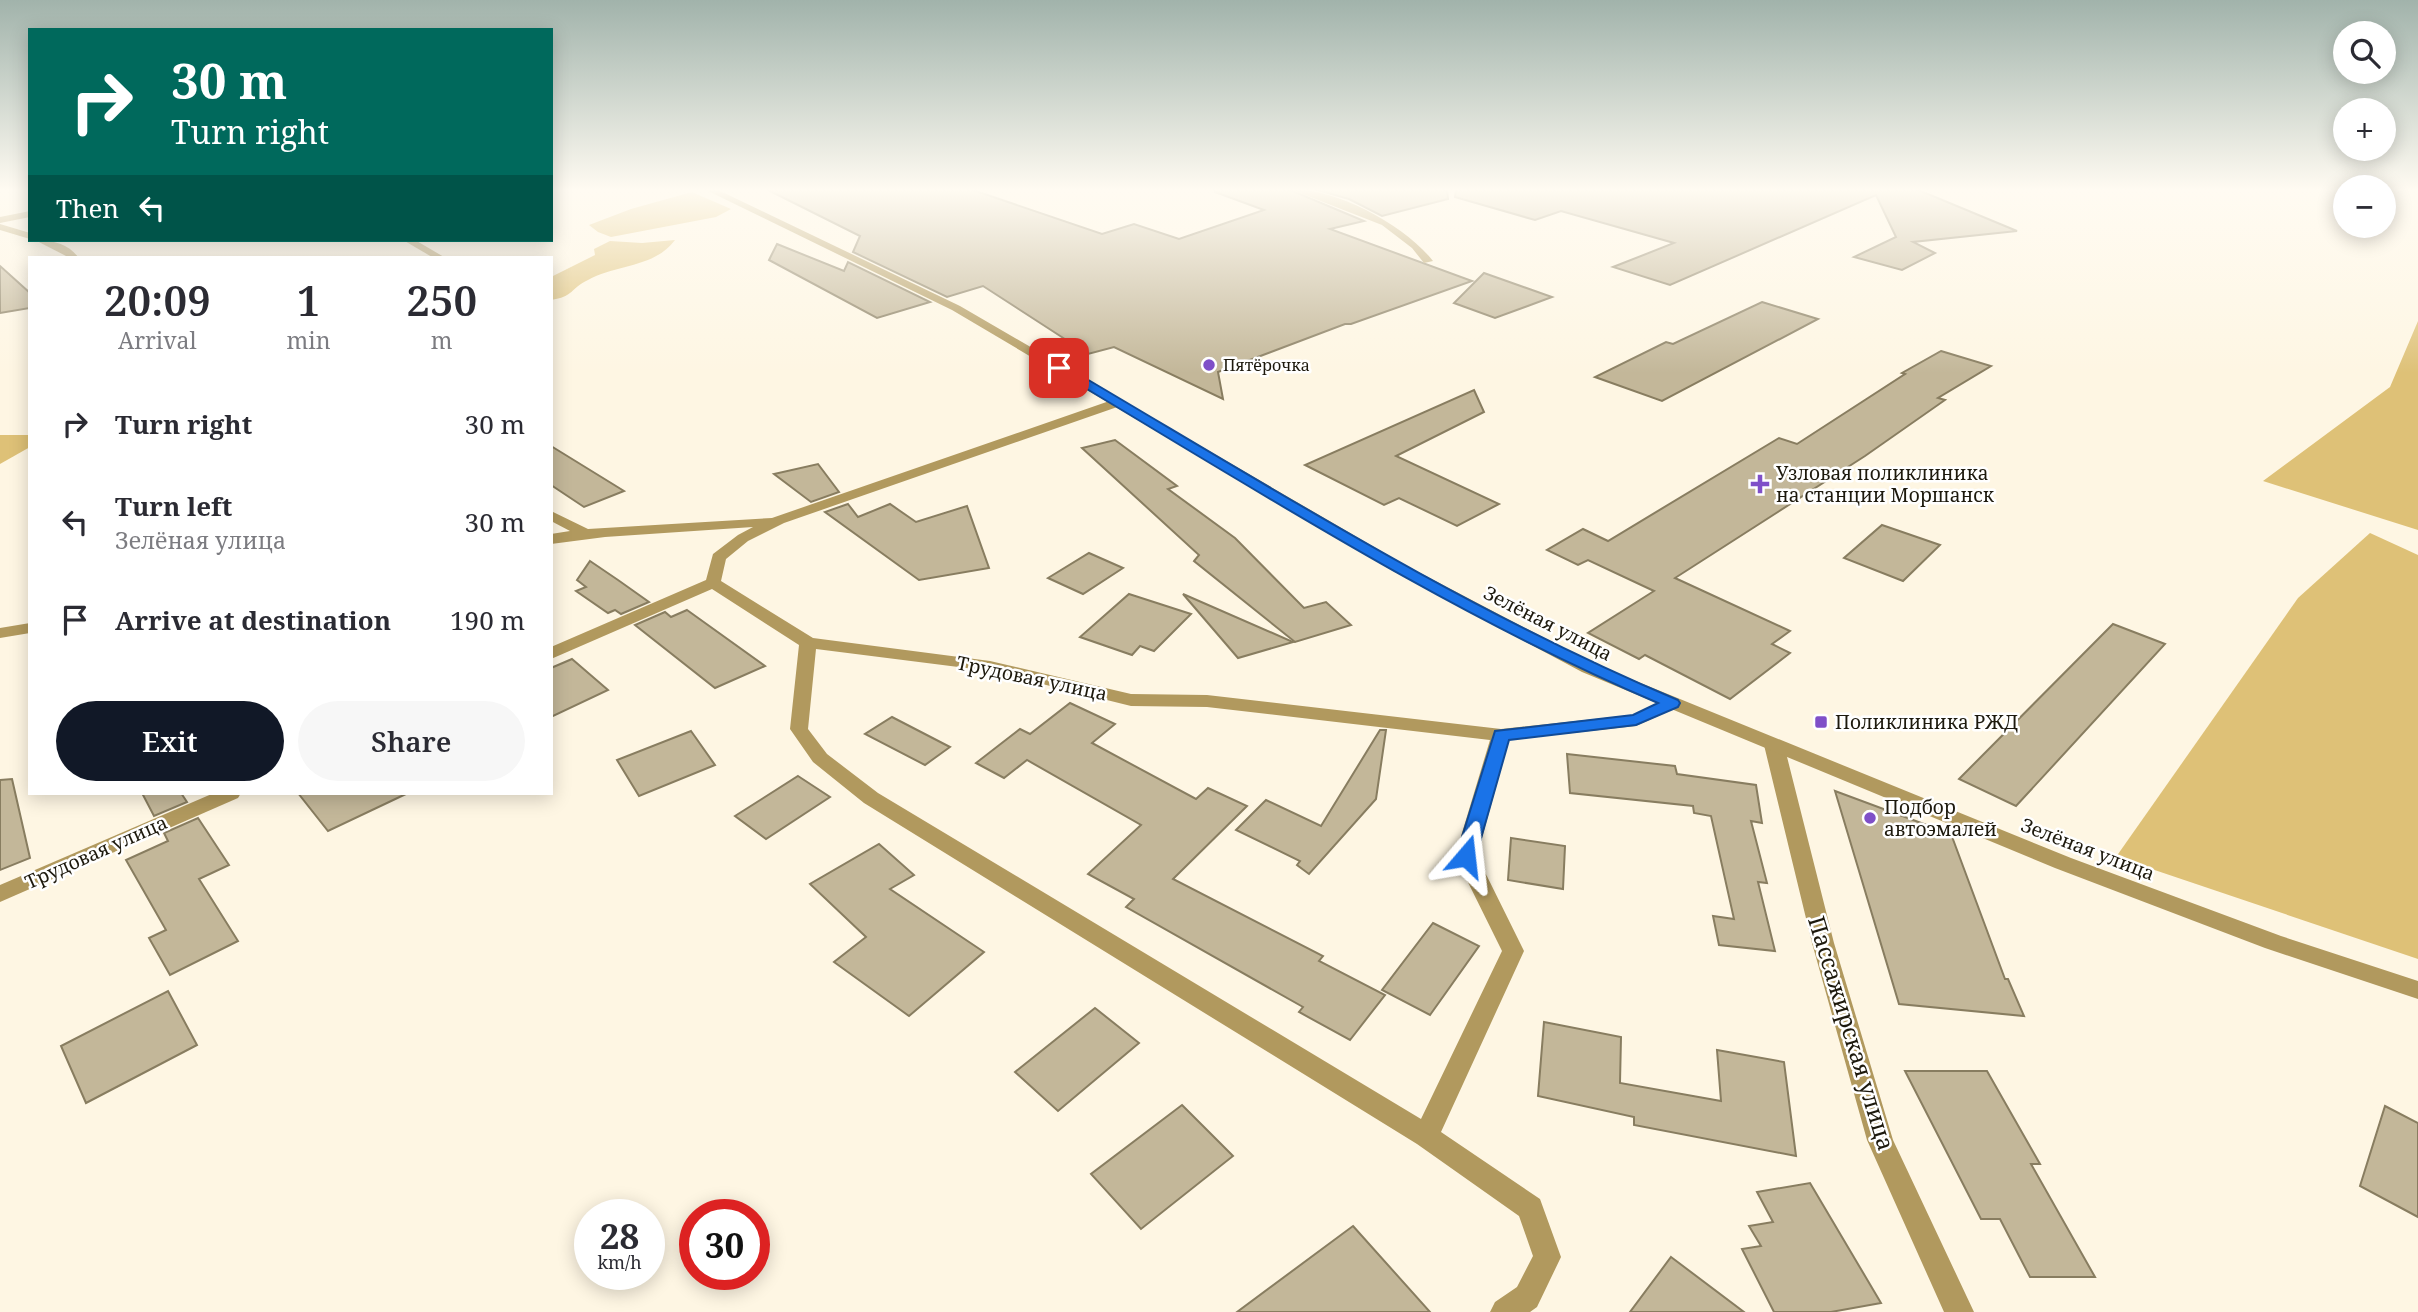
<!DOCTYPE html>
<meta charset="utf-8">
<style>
body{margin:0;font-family:"Noto Serif",serif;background:#f7f7f7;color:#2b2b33;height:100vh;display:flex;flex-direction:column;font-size:26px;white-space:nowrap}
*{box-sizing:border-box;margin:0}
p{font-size:23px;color:#7c7c81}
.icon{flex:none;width:38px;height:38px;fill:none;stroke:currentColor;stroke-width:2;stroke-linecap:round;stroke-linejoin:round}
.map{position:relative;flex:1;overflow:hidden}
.sheet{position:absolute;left:28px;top:256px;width:525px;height:539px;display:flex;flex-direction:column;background:#fff;border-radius:0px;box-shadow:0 4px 18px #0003}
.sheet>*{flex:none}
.banner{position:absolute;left:28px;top:28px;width:525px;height:214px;border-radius:0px;box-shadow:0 4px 18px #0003;background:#00695c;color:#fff;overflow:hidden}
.buttons{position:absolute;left:2333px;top:21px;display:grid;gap:14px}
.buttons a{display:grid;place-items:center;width:63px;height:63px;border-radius:50%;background:#fff;box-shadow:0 4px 18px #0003;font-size:35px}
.speed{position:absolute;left:574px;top:1199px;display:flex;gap:14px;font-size:35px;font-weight:700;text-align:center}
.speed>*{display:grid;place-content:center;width:91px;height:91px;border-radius:50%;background:#fff;box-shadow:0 4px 18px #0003;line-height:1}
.speed small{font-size:18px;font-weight:400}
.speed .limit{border:10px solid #d22;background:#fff;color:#111}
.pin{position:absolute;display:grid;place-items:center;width:60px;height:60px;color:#fff;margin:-30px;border-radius:14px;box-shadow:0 4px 10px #0006}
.me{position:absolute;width:77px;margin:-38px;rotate:17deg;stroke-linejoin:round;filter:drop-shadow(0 0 5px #0008)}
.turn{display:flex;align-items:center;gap:24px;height:147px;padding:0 28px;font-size:32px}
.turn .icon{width:91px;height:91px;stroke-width:2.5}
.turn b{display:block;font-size:49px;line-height:60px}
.then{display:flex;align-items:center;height:66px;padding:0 28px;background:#0003;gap:14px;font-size:26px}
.eta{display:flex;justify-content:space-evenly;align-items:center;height:119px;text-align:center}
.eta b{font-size:42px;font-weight:600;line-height:49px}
.button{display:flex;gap:14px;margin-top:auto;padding:14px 28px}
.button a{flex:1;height:80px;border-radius:42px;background:#111827;color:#fff;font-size:28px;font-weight:600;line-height:80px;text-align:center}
.button a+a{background:#f7f7f7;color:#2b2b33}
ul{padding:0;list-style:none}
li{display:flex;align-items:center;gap:21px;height:98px;padding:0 28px}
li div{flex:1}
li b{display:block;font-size:26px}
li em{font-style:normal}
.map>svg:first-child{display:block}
.green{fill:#dec177}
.building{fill:#c3b799;stroke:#887d60;stroke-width:2}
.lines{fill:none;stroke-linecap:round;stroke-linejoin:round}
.minor{fill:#b1995e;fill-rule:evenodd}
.tertiary{fill:#b1995e;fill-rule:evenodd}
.route{fill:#1a73e8;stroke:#114b97;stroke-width:2}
.poi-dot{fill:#7f4fc8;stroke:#fff;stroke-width:2.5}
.labels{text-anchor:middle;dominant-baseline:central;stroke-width:5;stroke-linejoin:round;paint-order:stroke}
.far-poi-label{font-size:16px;fill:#1d190d;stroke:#fff;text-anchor:start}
.poi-label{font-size:19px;fill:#1d190d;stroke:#fff;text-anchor:start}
.street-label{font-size:19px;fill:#1d190d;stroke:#fff}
.near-street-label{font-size:23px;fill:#1d190d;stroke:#fff}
</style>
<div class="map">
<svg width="2418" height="1312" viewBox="0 0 2418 1312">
<rect width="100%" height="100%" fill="#fef6e3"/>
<!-- green -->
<g class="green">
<polygon points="692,192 731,209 716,217 611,237 598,232 589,225 631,209"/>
<path d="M675 240C654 268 617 264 588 280 571 288 573 297 551 300V277L595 255 594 249 610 241 642 243Z"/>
<polygon points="2418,321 2418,530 2263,481 2390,387"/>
<polygon points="0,435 30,435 30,447 0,464"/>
<polygon points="2370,533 2418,555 2418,959 2116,857 2298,598"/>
</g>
<!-- building -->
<g class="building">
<polygon points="766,189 970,189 1102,234 1134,224 1179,239 1264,210 1215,192 1215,189 1288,189 1364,221 1330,229 1472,281 1351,324 1345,324 1218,372 1223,399 1114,347 1088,354 983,286 947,297 853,252 860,236"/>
<polygon points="1314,189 1447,189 1448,199 1382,216 1349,199"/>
<polygon points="1456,189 1916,189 2017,231 1913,242 1935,253 1902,270 1854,257 1896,237 1876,195 1670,285 1613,267 1674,243 1561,211 1535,220 1455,197"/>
<polygon points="777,244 844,271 848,262 930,302 877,318 769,260"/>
<polygon points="0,266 30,293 30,308 0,313"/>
<polygon points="1484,273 1552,297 1495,318 1454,303"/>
<polygon points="1762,302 1818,319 1662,401 1595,377 1666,342 1673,344"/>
<polygon points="1941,351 1991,366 1938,398 1945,400 1865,456 1675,578 1790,631 1772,644 1790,653 1730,699 1645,655 1639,659 1588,633 1654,591 1588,560 1578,565 1547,550 1583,529 1608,541 1779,438 1797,444 1905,374 1902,373"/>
<polygon points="1474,390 1484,412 1396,456 1499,504 1457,526 1399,498 1384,505 1305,465"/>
<polygon points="1115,440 1177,486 1168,489 1235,538 1304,608 1326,602 1351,625 1295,642 1194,561 1199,555 1082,448"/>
<polygon points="551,446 624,491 584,507 551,485"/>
<polygon points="818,464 839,492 811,502 774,474"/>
<polygon points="848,504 858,517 890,504 916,522 967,506 989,568 919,580 825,512"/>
<polygon points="1882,525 1940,545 1903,581 1844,558"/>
<polygon points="1089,553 1123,568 1083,594 1048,578"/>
<polygon points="590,561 618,580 649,602 621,614 615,610 608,613 576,591 586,587 577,580"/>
<polygon points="1129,594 1191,614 1154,651 1140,646 1132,655 1080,637"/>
<polygon points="1183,594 1293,642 1238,658"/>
<polygon points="687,610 765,666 715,688 635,625 665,612 671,617"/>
<polygon points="2113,624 2165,644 2016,806 1959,779"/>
<polygon points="572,659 608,690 551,717 551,668"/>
<polygon points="1070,703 1115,724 1092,743 1196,799 1208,788 1247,806 1173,879 1323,956 1319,961 1385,995 1350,1040 1299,1012 1303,1007 1126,907 1134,899 1088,874 1141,825 1027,760 1004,778 976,763 1020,729 1030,734"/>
<polygon points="892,717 950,747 925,765 865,734"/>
<polygon points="1380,730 1386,730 1376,799 1309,874 1297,865 1300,861 1236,830 1266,800 1321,826"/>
<polygon points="691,731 715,765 639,796 617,760"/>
<polygon points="1567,754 1675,766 1677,774 1756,785 1762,823 1751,821 1767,883 1758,882 1775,951 1719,945 1713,916 1734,919 1711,816 1694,813 1693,806 1570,793"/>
<polygon points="798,776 830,797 766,839 735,816"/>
<polygon points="12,779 30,858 0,870 0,780"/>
<polygon points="1835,791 1951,834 2005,979 2008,979 2024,1016 1899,1004"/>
<polygon points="142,793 181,793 187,802 154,816"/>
<polygon points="298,793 408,793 328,831"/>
<polygon points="198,818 229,865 199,879 238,941 170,975 149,938 166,930 126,860 168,841 164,833"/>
<polygon points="1511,838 1565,846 1563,889 1508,880"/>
<polygon points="879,844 914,875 890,889 984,952 909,1016 834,962 866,937 810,884"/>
<polygon points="1433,923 1479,946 1430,1015 1382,990"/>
<polygon points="168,991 197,1045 86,1103 61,1046"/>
<polygon points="1095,1008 1139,1043 1058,1111 1015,1072"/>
<polygon points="1544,1022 1621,1037 1620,1083 1721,1101 1717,1050 1784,1062 1796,1156 1634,1125 1634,1117 1538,1096"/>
<polygon points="1905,1071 1987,1071 2040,1164 2031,1164 2095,1277 2030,1277 2000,1219 1981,1219"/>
<polygon points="1182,1105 1233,1156 1141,1229 1091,1174"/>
<polygon points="2385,1106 2418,1123 2418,1217 2360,1186"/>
<polygon points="1810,1183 1881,1303 1831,1312 1774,1312 1742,1249 1761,1246 1749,1226 1773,1222 1757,1192"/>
<polygon points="1353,1226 1430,1312 1237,1312"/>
<polygon points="1671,1257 1744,1312 1630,1312"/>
</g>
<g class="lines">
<!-- minor -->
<g class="minor">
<path d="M1290 189C1336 188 1405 225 1433 261L1424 263 1412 248 1382 225Z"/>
<polygon points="0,224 30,233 30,239 0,230"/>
<path d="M35 240C50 239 69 244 78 257H68Z"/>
<polygon points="403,240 415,240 444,257 432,257"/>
<path d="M1118 398 1124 402 1123 405 784 523 748 541 726 559 721 581 813 638 990 661 1131 694 1207 695 1501 729 1632 715 1666 699H1678L1681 703 1678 707 1636 726 1509 740 1477 856 1524 951 1441 1132 1540 1199 1561 1257 1537 1307 1530 1312H1490L1495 1302 1517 1287 1533 1256 1519 1216 1417 1144 864 803 813 762 790 729 799 645 712 589 551 659V647L706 580 713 554 738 535 753 527 605 537 551 544V534L570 531 551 521V511L588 529 772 518ZM816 649 990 671 1131 706 1207 707 1490 740 1455 856 1502 951 1421 1119 878 793 827 754 808 729Z"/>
<polygon points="30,623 30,633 0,638 0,628"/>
<polygon points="1774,739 1781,741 1784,745 1834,943 1893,1140 1974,1312 1944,1312 1867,1140 1812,943 1764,745 1767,741"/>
<polygon points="214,793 241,793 238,798 0,902 0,885"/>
</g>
<!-- tertiary -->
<g class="tertiary">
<polygon points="704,189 716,189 960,306 1405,565 1594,664 2071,858 2281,936 2418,981 2418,999 2265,948 2055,868 1582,672 1393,571 952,310"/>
<polygon points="30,211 30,217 0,223 0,217"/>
</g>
</g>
<!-- sky -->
<linearGradient id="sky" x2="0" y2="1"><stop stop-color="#a1b3ab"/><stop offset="0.51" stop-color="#fffbf2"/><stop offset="1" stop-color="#fffbf2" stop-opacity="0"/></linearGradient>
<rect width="2418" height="373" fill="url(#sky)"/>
<!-- route -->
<path class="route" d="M1055 365H1063C1264 483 1462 609 1678 700L1680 703 1678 707 1636 725 1509 740 1476 856 1473 860H1459L1456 856 1495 731 1633 715 1658 703C1447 613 1252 487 1055 370Z"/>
<!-- markers -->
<g class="poi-dot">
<circle cx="1209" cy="365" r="7"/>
<path d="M1756.5 473.5h7v7h7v7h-7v7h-7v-7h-7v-7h7z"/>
<rect x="1814" y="715" width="14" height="14" rx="3.5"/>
<circle cx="1870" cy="818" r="7"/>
</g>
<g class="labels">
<!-- far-poi labels -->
<g class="far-poi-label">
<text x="1223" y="365">Пятёрочка</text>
</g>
<!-- poi labels -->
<g class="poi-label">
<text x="1776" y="473">Узловая поликлиника<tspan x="1776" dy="22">на станции Моршанск</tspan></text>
<text x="1835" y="722">Поликлиника РЖД</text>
<text x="1884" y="807">Подбор<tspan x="1884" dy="22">автоэмалей</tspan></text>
</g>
<!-- street labels -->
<g class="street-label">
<text transform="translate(1548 623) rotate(27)">Зелёная улица</text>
<text transform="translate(1032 678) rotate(12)">Трудовая улица</text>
<text transform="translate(2088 849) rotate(21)">Зелёная улица</text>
<text transform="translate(96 852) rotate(-24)">Трудовая улица</text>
</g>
<!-- near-street labels -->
<g class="near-street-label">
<text transform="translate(1852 1033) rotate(73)">Пассажирская улица</text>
</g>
</g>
</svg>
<div class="buttons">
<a><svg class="icon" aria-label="search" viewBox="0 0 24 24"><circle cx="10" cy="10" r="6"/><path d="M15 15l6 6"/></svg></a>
<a>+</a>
<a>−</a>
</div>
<div class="speed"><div>28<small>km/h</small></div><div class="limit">30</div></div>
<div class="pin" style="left:1059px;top:368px;background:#d93025"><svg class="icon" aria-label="arrive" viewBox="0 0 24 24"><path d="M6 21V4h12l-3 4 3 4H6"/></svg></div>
<svg class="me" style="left:1466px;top:856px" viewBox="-20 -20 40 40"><path d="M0-17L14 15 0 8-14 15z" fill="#1a73e8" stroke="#fff" stroke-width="4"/></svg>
<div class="banner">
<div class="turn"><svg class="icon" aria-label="right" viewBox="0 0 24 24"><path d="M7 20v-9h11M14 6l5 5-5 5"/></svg><div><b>30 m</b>Turn right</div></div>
<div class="then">Then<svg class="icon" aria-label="left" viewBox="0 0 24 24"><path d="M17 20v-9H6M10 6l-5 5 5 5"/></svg></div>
</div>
<section class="sheet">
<div class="eta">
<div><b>20:09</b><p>Arrival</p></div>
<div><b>1</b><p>min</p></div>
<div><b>250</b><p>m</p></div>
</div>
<ul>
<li><svg class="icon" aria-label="right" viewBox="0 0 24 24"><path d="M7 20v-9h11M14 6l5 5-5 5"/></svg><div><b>Turn right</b></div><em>30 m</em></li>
<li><svg class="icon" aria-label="left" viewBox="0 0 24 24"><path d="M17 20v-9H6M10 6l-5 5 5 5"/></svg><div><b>Turn left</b><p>Зелёная улица</p></div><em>30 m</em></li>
<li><svg class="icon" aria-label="arrive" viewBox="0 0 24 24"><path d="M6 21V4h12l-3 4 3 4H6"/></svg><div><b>Arrive at destination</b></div><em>190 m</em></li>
</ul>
<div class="button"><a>Exit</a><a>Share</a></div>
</section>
</div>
